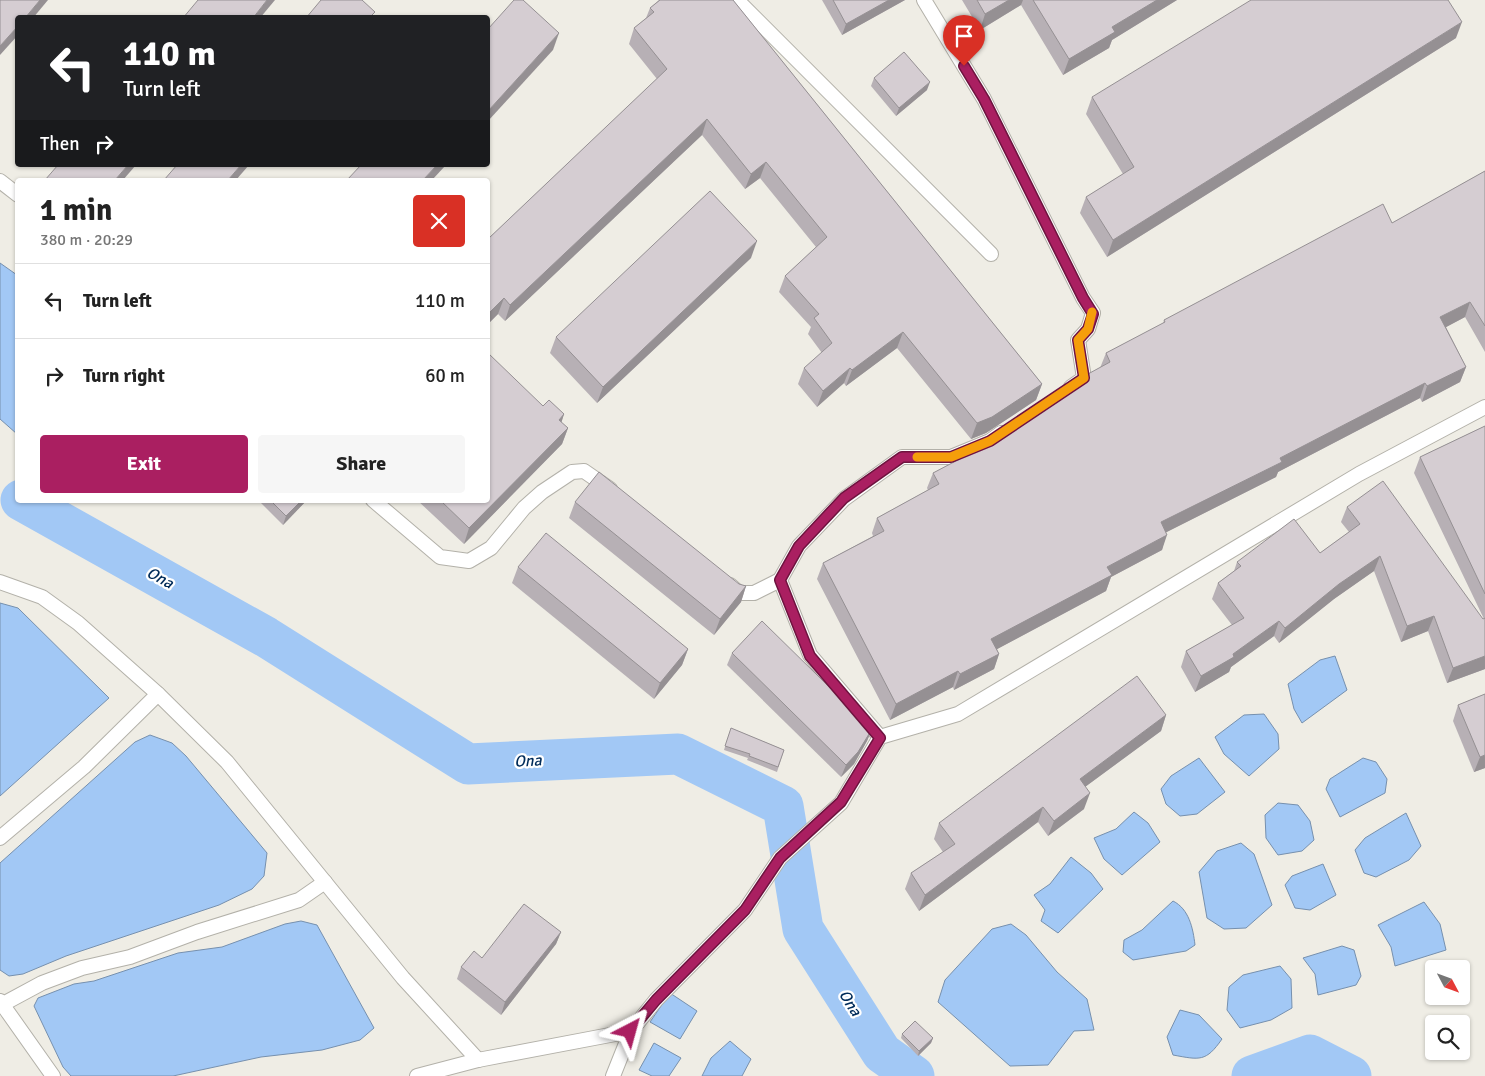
<!DOCTYPE html>
<meta charset="utf-8">
<style>
body{margin:0;font-family:Signika,sans-serif;background:#f6f6f6;color:#222;height:100vh;display:flex;flex-direction:column;font-size:19px;white-space:nowrap}
*{box-sizing:border-box;margin:0}
p{font-size:16px;color:#767676}
.icon{flex:none;width:28px;height:28px;fill:none;stroke:currentColor;stroke-width:2;stroke-linecap:round;stroke-linejoin:round}
.map{position:relative;flex:1;overflow:hidden}
.panel{position:absolute;left:15px;top:178px;width:475px;height:325px;display:flex;flex-direction:column;background:#fff;border-radius:5px;box-shadow:0 1px 4px #0004}
.panel>*{flex:none}
.top-card{position:absolute;left:15px;top:15px;width:475px;height:152px;border-radius:5px;box-shadow:0 1px 4px #0004;background:#202124;color:#fff;overflow:hidden}
.needle{width:32px;rotate:131deg}
.controls{position:absolute;left:1425px;top:960px;display:grid;gap:10px}
.controls a{display:grid;place-items:center;width:45px;height:45px;border-radius:5px;background:#fff;box-shadow:0 1px 4px #0004;font-size:25px}
.pin{position:absolute;display:grid;place-items:center;width:42px;height:42px;color:#fff;margin:-51px -21px;border-radius:50% 50% 50% 0;rotate:-45deg;box-shadow:0 0 5px #0007}
.pin .icon{rotate:45deg}
.me{position:absolute;width:55px;margin:-28px;rotate:39deg;stroke-linejoin:round;filter:drop-shadow(0 0 4px #0008)}
.turn{display:flex;align-items:center;gap:18px;height:105px;padding:0 25px;font-size:22px}
.turn .icon{width:65px;height:65px;stroke-width:2.5}
.turn b{display:block;font-size:35px;line-height:42px}
.then{display:flex;align-items:center;height:48px;padding:0 25px;background:#0003;gap:10px;font-size:19px}
.round{display:grid;place-items:center;flex:none;width:52px;height:52px;border-radius:5px;background:#f6f6f6}
.summary{display:flex;align-items:center;justify-content:space-between;height:85px;padding:0 25px}
h1{font-size:30px;font-weight:700;line-height:38px}
.cta{display:flex;gap:10px;margin-top:auto;padding:10px 25px}
.cta a{flex:1;height:58px;border-radius:5px;background:#aa1f61;color:#fff;font-size:20px;font-weight:700;line-height:58px;text-align:center}
.cta a+a{background:#f6f6f6;color:#222}
ul{padding:0;list-style:none}
li{display:flex;align-items:center;gap:15px;height:75px;padding:0 25px;border-top:1px solid #e0e0e0}
li div{flex:1}
li b{display:block;font-size:19px}
li em{font-style:normal}
.map>svg:first-child{display:block}
.water{fill:#a2c8f5;stroke:#7690ae}
.lines{fill:none;stroke-linecap:round;stroke-linejoin:round}
.river{stroke:#a2c8f5;stroke-width:41}
.service-casing{stroke:#b3b1a9;stroke-width:16}
.service{stroke:#fff;stroke-width:14}
.wall{fill:#b7b0b5}
.shaded-wall{fill:#959093}
.building{fill:#d5cdd2;stroke:#959093}
.route-casing{stroke:#6e143f;stroke-width:12}
.route{stroke:#aa1f61;stroke-width:9}
.slow{stroke:#f59e0b;stroke-width:9}
.labels{text-anchor:middle;dominant-baseline:central;stroke-width:4.5;stroke-linejoin:round;paint-order:stroke}
.water-label{font-size:16px;font-style:italic;fill:#002c5a;stroke:#fff}
</style>
<div class="map">
<svg width="1485" height="1076" viewBox="0 0 1485 1076">
<rect width="100%" height="100%" fill="#efede5"/>
<!-- water -->
<g class="water">
<polygon points="0,263 17,275 17,434 0,419"/>
<polygon points="0,603 18,608 109,698 0,796"/>
<polygon points="1335,656 1347,690 1302,723 1294,709 1288,684 1320,660"/>
<polygon points="1264,714 1278,734 1279,749 1249,776 1224,754 1215,737 1244,715"/>
<polygon points="150,735 172,743 186,756 267,853 264,876 252,889 219,905 66,956 23,974 9,976 0,970 0,863 135,742"/>
<polygon points="1199,758 1225,792 1197,814 1180,816 1166,804 1161,789 1171,776"/>
<polygon points="1363,758 1376,762 1387,779 1385,793 1340,817 1326,789 1330,779"/>
<polygon points="1278,803 1298,805 1310,821 1314,840 1302,851 1278,855 1266,838 1265,815"/>
<polygon points="1134,812 1148,823 1160,842 1122,875 1104,859 1094,838 1116,829"/>
<polygon points="1406,813 1421,846 1409,860 1376,877 1364,873 1355,850 1365,838"/>
<polygon points="1241,843 1254,854 1272,905 1246,928 1224,929 1207,918 1199,872 1217,851"/>
<polygon points="1071,857 1091,873 1103,889 1058,933 1041,921 1045,910 1034,895 1050,884"/>
<polygon points="1323,864 1336,895 1310,910 1295,908 1285,885 1292,876"/>
<path d="M1173 901C1189 909 1193 928 1195 945L1186 951 1133 960 1123 952 1124 940 1142 930Z"/>
<polygon points="1424,902 1440,924 1446,950 1395,966 1391,947 1378,925"/>
<polygon points="301,921 317,925 374,1028 360,1040 322,1050 261,1057 173,1076 71,1076 63,1067 34,1006 38,998 74,984 94,981 178,953 222,947 285,924"/>
<polygon points="1011,924 1026,935 1057,972 1087,999 1094,1030 1074,1031 1048,1065 1010,1066 938,1002 945,980 992,929"/>
<polygon points="1342,946 1354,950 1361,976 1356,985 1318,995 1315,974 1303,958"/>
<polygon points="1280,966 1291,979 1292,1008 1271,1020 1240,1028 1227,1010 1229,987 1243,975"/>
<polygon points="670,993 697,1011 680,1039 650,1022"/>
<path d="M1180 1010 1199 1015 1222 1039C1206 1062 1200 1060 1173 1055L1167 1037Z"/>
<polygon points="730,1041 751,1059 742,1076 702,1076 711,1058"/>
<polygon points="654,1043 681,1058 669,1076 652,1076 639,1070"/>
</g>
<g class="lines">
<!-- river -->
<g class="river">
<polyline points="21,500 266,637 468,764 678,754 783,806 803,929 882,1053 914,1076"/>
<polyline points="1252,1076 1310,1055 1351,1076"/>
</g>
<defs>
<g id="service">
<polyline points="737,0 991,254"/>
<polyline points="924,0 984,99 1083,298 1093,313 1088,329 1078,340 1084,378 1071,387"/>
<polyline points="0,181 18,195"/>
<polyline points="373,500 440,557 469,561 491,548 524,508 542,492 572,472 584,471 610,489"/>
<polyline points="0,582 42,597 78,623 158,694 227,762 403,978 478,1060"/>
<polyline points="730,585 739,593 754,593 780,580"/>
<polyline points="880,737 810,655 780,580 799,546 844,499 902,457 951,457 990,441 1001,433"/>
<polyline points="0,838 84,767 158,694"/>
<polyline points="0,1001 53,1076"/>
<polyline points="3,1004 42,983 82,968 130,957 197,932 299,900 325,882"/>
<polyline points="417,1076 478,1060 631,1031"/>
<polyline points="613,1076 631,1031 656,1000 745,910 780,858 841,803 880,737 958,714 1359,474 1485,407"/>
</g>
</defs>
<!-- service casing -->
<use href="#service" class="service-casing"/>
<!-- service -->
<use href="#service" class="service"/>
</g>
<!-- wall -->
<g class="wall">
<polygon points="659,0 733,0 1042,384 1036,400 986,433 971,439 897,348 846,386 844,383 817,407 798,384 804,368 822,353 808,334 811,327 779,292 785,276 816,247 760,178 745,189 702,135 505,321 498,314 488,324 488,239 657,79 629,44 634,28 646,18 650,8"/>
<polygon points="822,0 905,0 842,35"/>
<polygon points="962,0 1177,0 1112,40 1109,48 1063,75 1021,5 980,30"/>
<polygon points="1456,38 1107,257 1080,213 1086,197 1123,174 1086,114 1092,97"/>
<polygon points="874,78 927,90 896,116 871,86"/>
<polygon points="1485,171 1485,352 1465,317 1446,327 1466,367 1460,382 1422,402 1420,398 1278,472 1276,477 1166,532 1162,550 1111,577 1106,591 997,649 999,654 994,669 954,690 953,687 890,720 817,579 823,563 873,536 872,533 877,518 928,490 927,488 933,473 986,445 988,438 1001,433 1100,368 1106,353 1163,324 1164,320 1392,223"/>
<polygon points="751,258 597,403 550,353 556,337"/>
<polygon points="543,406 564,414 561,423 568,428 562,444 464,544 417,500 488,500"/>
<polygon points="1485,426 1485,669 1447,683 1428,631 1401,642 1374,571 1334,599 1279,643 1274,636 1231,667 1229,672 1195,692 1181,667 1186,651 1232,625 1212,599 1218,583 1234,571 1237,562 1320,553 1349,532 1341,522 1347,507 1483,619 1484,619 1414,473 1420,457"/>
<polygon points="258,500 307,500 283,525"/>
<polygon points="575,502 739,584 746,586 741,602 714,635 569,518"/>
<polygon points="518,567 688,649 682,665 654,699 512,583"/>
<polygon points="732,653 872,729 867,741 854,764 841,777 727,665"/>
<polygon points="1485,694 1485,768 1474,772 1453,721 1458,705"/>
<polygon points="1166,715 1161,731 1085,787 1084,809 1048,836 1038,822 919,911 905,889 911,873 943,852 934,839 939,823"/>
<polygon points="731,728 784,750 777,772 747,760 748,758 724,750"/>
<polygon points="561,932 556,944 501,1015 457,979 461,967 482,958"/>
<polygon points="902,1034 933,1038 931,1043 918,1056 901,1038"/>
</g>
<!-- shaded-wall -->
<g class="shaded-wall">
<polygon points="40,0 48,0 33,18 25,18"/>
<polygon points="267,0 275,0 260,18 253,18"/>
<polygon points="889,0 905,0 842,35 846,24"/>
<polygon points="1009,0 1023,0 1021,5 980,30 985,14"/>
<polygon points="1157,0 1177,0 1112,40 1109,48 1063,75 1069,59 1112,27"/>
<polygon points="1462,22 1456,38 1107,257 1113,240"/>
<polygon points="18,26 18,35 0,55 0,46"/>
<polygon points="559,33 553,50 488,121 488,111"/>
<polygon points="930,82 927,90 896,116 899,108"/>
<polygon points="707,119 702,135 505,321 510,305"/>
<polygon points="766,162 760,178 745,189 751,174"/>
<polygon points="128,165 136,165 123,180 115,180"/>
<polygon points="241,165 249,165 236,180 228,180"/>
<polygon points="437,165 446,165 432,180 423,180"/>
<polygon points="757,241 751,258 597,403 603,387"/>
<polygon points="504,298 498,314 488,324 488,314"/>
<polygon points="1470,302 1465,317 1435,333 1440,317"/>
<polygon points="903,332 897,348 846,386 852,370"/>
<polygon points="1466,367 1460,382 1422,402 1427,386"/>
<polygon points="850,368 844,383 817,407 823,391"/>
<polygon points="1425,383 1420,398 1278,472 1276,477 1155,538 1161,522 1280,458"/>
<polygon points="1042,384 1036,400 986,433 971,439 977,423"/>
<polygon points="564,414 559,430 559,420"/>
<polygon points="568,428 562,444 464,544 469,528"/>
<polygon points="302,500 307,500 283,525 286,516"/>
<polygon points="1167,535 1162,550 1111,577 1106,591 986,655 991,639 1107,567"/>
<polygon points="1380,556 1374,571 1334,599 1279,643 1285,628 1339,584"/>
<polygon points="746,586 741,602 714,635 720,619"/>
<polygon points="1434,616 1428,631 1401,642 1407,626"/>
<polygon points="1279,621 1274,636 1231,667 1229,672 1195,692 1201,676 1233,654"/>
<polygon points="688,649 682,665 654,699 660,683"/>
<polygon points="999,654 994,669 954,690 960,674"/>
<polygon points="1485,656 1485,669 1447,683 1453,668"/>
<polygon points="958,671 953,687 890,720 896,704"/>
<polygon points="1166,715 1161,731 1074,795 1080,779"/>
<polygon points="872,729 867,741 854,764 841,777 846,765"/>
<polygon points="1485,755 1485,768 1474,772 1480,757"/>
<polygon points="1090,793 1084,809 1048,836 1054,821"/>
<polygon points="1043,807 1038,822 919,911 925,895"/>
<polygon points="561,932 556,944 501,1015 505,1002"/>
<polygon points="933,1038 931,1043 918,1056 919,1051"/>
</g>
<!-- building -->
<g class="building">
<polygon points="0,0 40,0 25,18 18,18 18,26 0,46"/>
<polygon points="198,0 267,0 253,18 183,18"/>
<polygon points="321,0 362,0 375,12 369,18 306,18"/>
<polygon points="514,0 523,0 559,33 488,111 488,29"/>
<polygon points="660,0 733,0 1042,384 992,417 977,423 903,332 852,370 850,368 823,391 804,368 832,343 814,318 819,314 785,276 827,237 766,162 751,174 707,119 510,305 504,298 488,314 488,239 667,69 634,28 654,12 650,8"/>
<polygon points="833,0 889,0 846,24"/>
<polygon points="977,0 1009,0 985,14"/>
<polygon points="1033,0 1157,0 1112,27 1115,32 1069,59"/>
<polygon points="1251,0 1448,0 1462,22 1113,240 1086,197 1134,167 1092,97"/>
<polygon points="904,52 930,82 899,108 874,78"/>
<polygon points="58,165 128,165 115,180 45,180"/>
<polygon points="177,165 241,165 228,180 164,180"/>
<polygon points="361,165 437,165 423,180 347,180"/>
<polygon points="1485,171 1485,326 1470,302 1440,317 1466,367 1427,386 1425,383 1280,458 1282,462 1161,522 1167,535 1107,567 1112,575 991,639 999,654 960,674 958,671 896,704 823,563 884,531 877,518 939,484 933,473 992,442 988,438 1001,433 1088,374 1110,362 1106,353 1165,322 1164,320 1383,204 1392,223"/>
<polygon points="710,191 757,241 603,387 556,337"/>
<polygon points="488,353 543,406 549,400 564,414 559,420 568,428 469,528 440,500 488,500"/>
<polygon points="1485,426 1485,594 1420,457"/>
<polygon points="599,472 739,584 746,586 720,619 575,502"/>
<polygon points="1383,481 1483,619 1485,618 1485,656 1453,668 1434,616 1407,626 1380,556 1339,584 1285,628 1279,621 1233,654 1234,657 1201,676 1186,651 1244,618 1218,583 1241,566 1237,562 1294,519 1320,553 1360,524 1347,507"/>
<polygon points="270,500 302,500 286,516"/>
<polygon points="546,533 688,649 660,683 518,567"/>
<polygon points="762,621 872,729 858,752 846,765 732,653"/>
<polygon points="1137,676 1166,715 1080,779 1090,793 1054,821 1043,807 925,895 911,873 955,844 939,823"/>
<polygon points="1485,694 1485,755 1480,757 1458,705"/>
<polygon points="731,728 784,750 778,767 749,756 750,754 725,746"/>
<polygon points="524,904 561,932 505,1002 461,967 474,951 482,958"/>
<polygon points="915,1021 933,1038 919,1051 902,1034"/>
</g>
<g class="lines">
<defs>
<polyline id="route" points="630,1031 656,1000 745,910 780,858 841,802 880,738 810,656 780,580 799,546 844,498 902,457 951,457 990,441 1084,378 1078,340 1088,329 1093,314 1083,298 984,99 964,66"/>
</defs>
<!-- route casing -->
<use href="#route" class="route-casing"/>
<!-- route -->
<use href="#route" class="route"/>
<!-- slow -->
<polyline class="slow" points="917,457 951,457 990,441 1084,378 1078,340 1088,329 1092,312"/>
</g>
<g class="labels">
<!-- water labels -->
<g class="water-label">
<text transform="translate(160 578) rotate(29)">Ona</text>
<text transform="translate(528 761) rotate(-3)">Ona</text>
<text transform="translate(850 1003) rotate(58)">Ona</text>
</g>
</g>
</svg>
<div class="controls">
<a><svg class="needle" viewBox="-14 -14 28 28"><path d="M0-13l5 13h-10z" fill="#e53935"/><path d="M0 13l5-13h-10z" fill="#767676"/></svg></a>
<a><svg class="icon" aria-label="search" viewBox="0 0 24 24"><circle cx="10" cy="10" r="6"/><path d="M15 15l6 6"/></svg></a>
</div>
<div class="pin" style="left:964px;top:66px;background:#d93025"><svg class="icon" aria-label="arrive" viewBox="0 0 24 24"><path d="M6 21V4h12l-3 4 3 4H6"/></svg></div>
<svg class="me" style="left:630px;top:1031px" viewBox="-20 -20 40 40"><path d="M0-17L14 15 0 8-14 15z" fill="#aa1f61" stroke="#fff" stroke-width="4"/></svg>
<div class="top-card">
<div class="turn"><svg class="icon" aria-label="left" viewBox="0 0 24 24"><path d="M17 20v-9H6M10 6l-5 5 5 5"/></svg><div><b>110 m</b>Turn left</div></div>
<div class="then">Then<svg class="icon" aria-label="right" viewBox="0 0 24 24"><path d="M7 20v-9h11M14 6l5 5-5 5"/></svg></div>
</div>
<section class="panel">
<div class="summary"><div><h1>1 min</h1><p>380 m · 20:29</p></div><a class="round" style="background:#d93025;color:#fff"><svg class="icon" aria-label="close" viewBox="0 0 24 24"><path d="M6 6l12 12M18 6L6 18"/></svg></a></div>
<ul>
<li><svg class="icon" aria-label="left" viewBox="0 0 24 24"><path d="M17 20v-9H6M10 6l-5 5 5 5"/></svg><div><b>Turn left</b></div><em>110 m</em></li>
<li><svg class="icon" aria-label="right" viewBox="0 0 24 24"><path d="M7 20v-9h11M14 6l5 5-5 5"/></svg><div><b>Turn right</b></div><em>60 m</em></li>
</ul>
<div class="cta"><a>Exit</a><a>Share</a></div>
</section>
</div>
